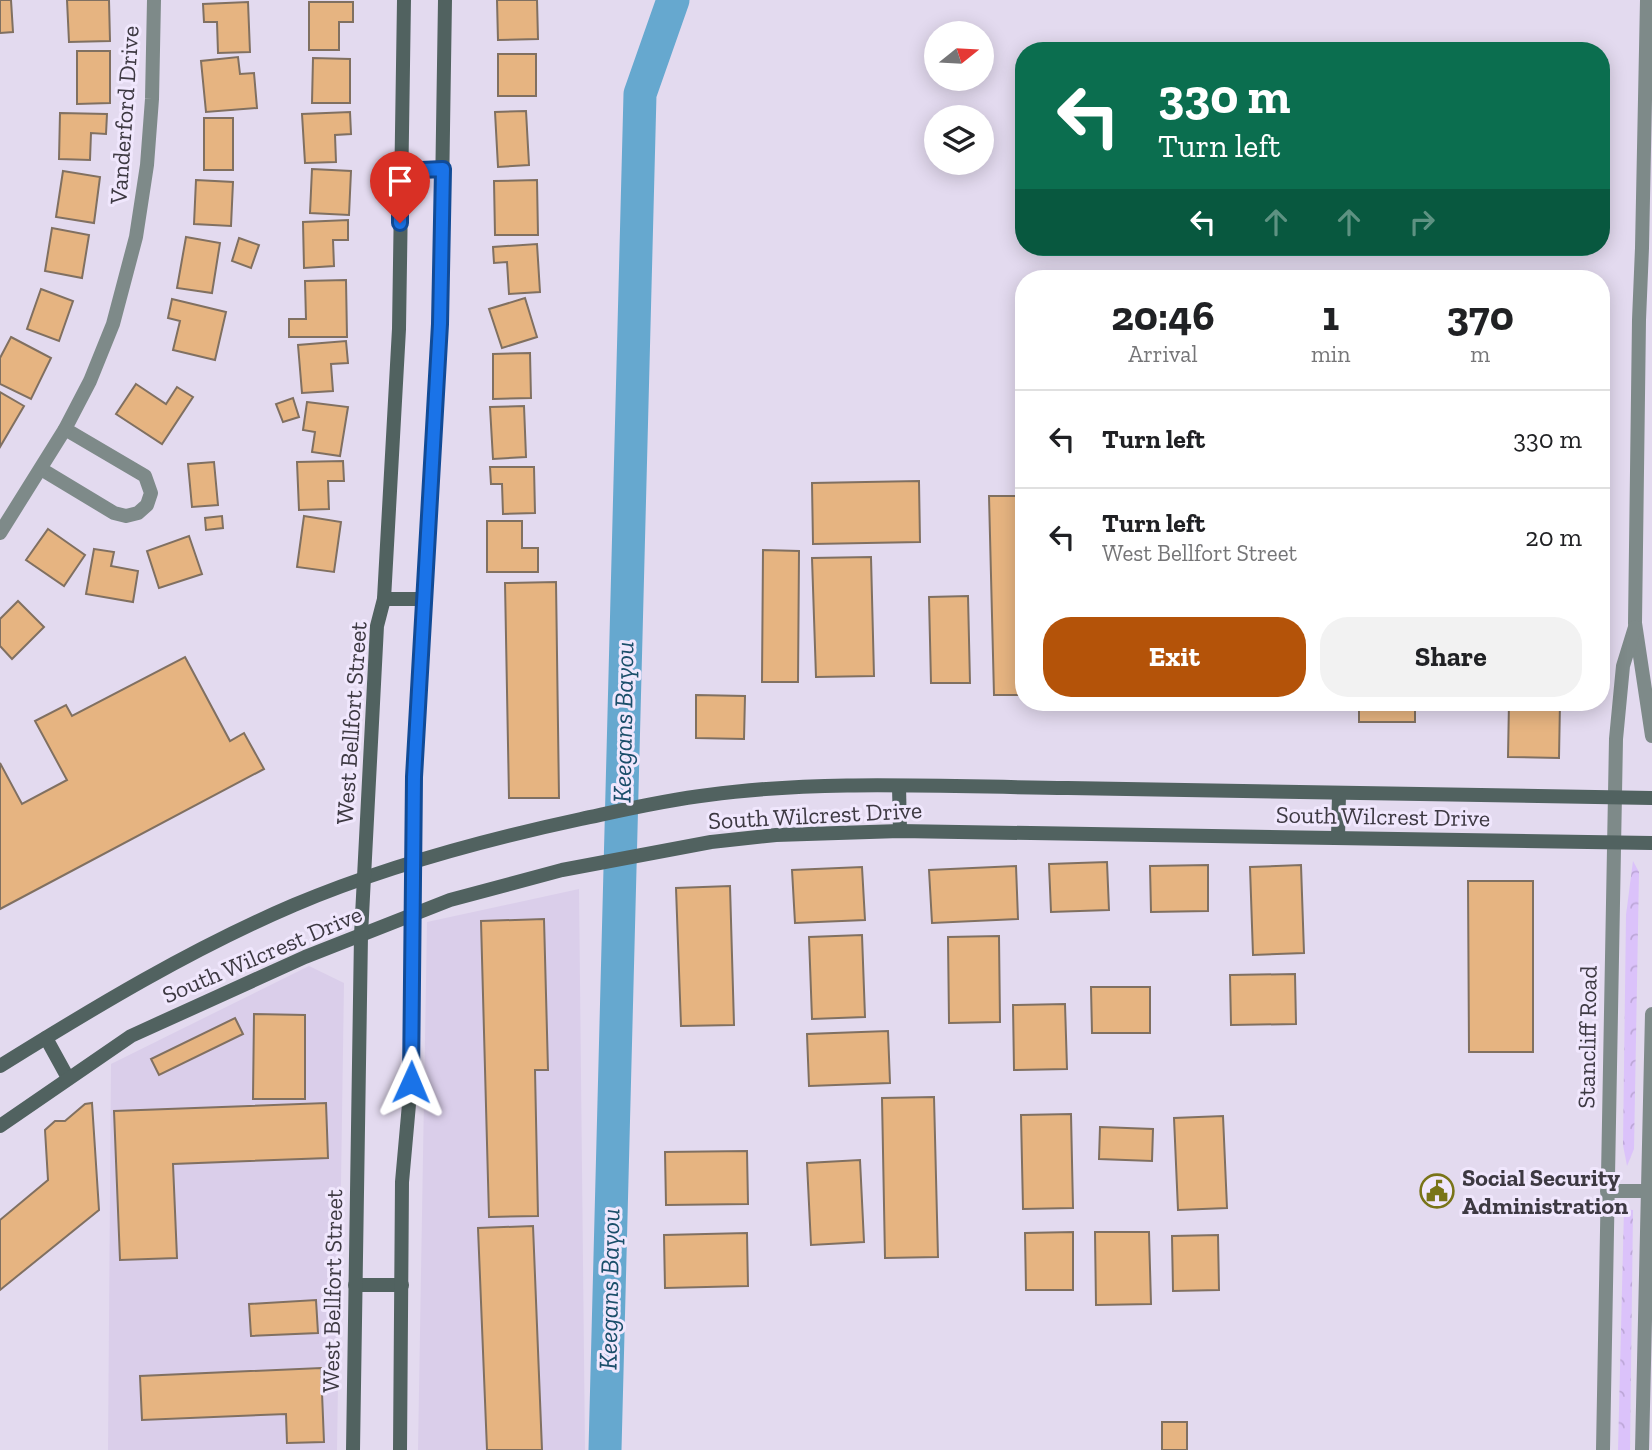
<!DOCTYPE html>
<style>
body{margin:0;font-family:"Zilla Slab",serif;background:#f2f2f2;color:#202124;height:100vh;display:flex;flex-direction:column;font-size:26px;white-space:nowrap}
*{box-sizing:border-box;margin:0}
p{font-size:23px;color:#757577}
.icon{flex:none;width:38px;height:38px;fill:none;stroke:currentColor;stroke-width:2;stroke-linecap:round;stroke-linejoin:round}
.map{position:relative;flex:1;overflow:hidden}
.side{position:absolute;left:1015px;top:270px;width:595px;height:441px;display:flex;flex-direction:column;background:#fff;border-radius:28px;box-shadow:0 4px 18px #0003}
.side>*{flex:none}
.hud{position:absolute;left:1015px;top:42px;width:595px;height:214px;border-radius:28px;box-shadow:0 4px 18px #0003;background:#0b6e4f;color:#fff;overflow:hidden}
.needle{width:46px;rotate:72deg}
.buttons{position:absolute;left:924px;top:21px;display:grid;gap:14px}
.buttons a{display:grid;place-items:center;width:70px;height:70px;border-radius:50%;background:#fff;box-shadow:0 4px 18px #0003;font-size:35px}
.pin{position:absolute;display:grid;place-items:center;width:60px;height:60px;color:#fff;margin:-72px -30px;border-radius:50% 50% 50% 0;rotate:-45deg;box-shadow:0 0 7px #0007}
.pin .icon{rotate:45deg}
.me{position:absolute;width:77px;margin:-38px;rotate:1deg;stroke-linejoin:round;filter:drop-shadow(0 0 5px #0008)}
.turn{display:flex;align-items:center;gap:24px;height:147px;padding:0 28px;font-size:32px}
.turn .icon{width:91px;height:91px;stroke-width:2.5}
.turn b{display:block;font-size:49px;line-height:60px}
.lanes{display:flex;align-items:center;height:66px;padding:0 28px;background:#0003;justify-content:center;gap:35px;direction:ltr}
.lanes .off{opacity:.35}
.eta{display:flex;justify-content:space-evenly;align-items:center;height:119px;text-align:center}
.eta b{font-size:42px;font-weight:800;line-height:49px}
.primary-button{display:flex;gap:14px;margin-top:auto;padding:14px 28px}
.primary-button a{flex:1;height:80px;border-radius:28px;background:#b45309;color:#fff;font-size:28px;font-weight:800;line-height:80px;text-align:center}
.primary-button a+a{background:#f2f2f2;color:#202124}
ul{padding:0;list-style:none}
li{display:flex;align-items:center;gap:21px;height:98px;padding:0 28px;border-top:2px solid #e0e0e0}
li div{flex:1}
li b{display:block;font-size:26px}
li em{font-style:normal}
.map>svg:first-child{display:block}
.built{fill:#daceea}
.forest{fill:url(#forest-crowns)}
.lines{fill:none;stroke-linecap:round;stroke-linejoin:round}
.river{stroke:#66a8cf;stroke-width:33}
.building{fill:#e6b481;stroke:#807061;stroke-width:2}
.minor{stroke:#7e8a89;stroke-width:14}
.tertiary{stroke:#7e8a89;stroke-width:14}
.secondary{stroke:#516260;stroke-width:14}
.route-casing{stroke:#114b97;stroke-width:18}
.route{stroke:#1a73e8;stroke-width:12}
.labels{text-anchor:middle;dominant-baseline:central;stroke-width:6;stroke-linejoin:round;paint-order:stroke}
.street-label{font-size:24px;fill:#3d3942;stroke:#f0e7fd}
.poi-label{font-size:24px;font-weight:bold;fill:#3d3942;stroke:#f0e7fd;text-anchor:start}
.water-label{font-size:26px;font-style:italic;fill:#1a4e6a;stroke:#f0e7fd}
</style>
<div class="map">
<svg width="1652" height="1450" viewBox="0 0 1652 1450">
<defs>
<pattern id="forest-crowns" width="20" height="18" patternUnits="userSpaceOnUse" patternTransform="scale(1.75)"><rect width="20" height="18" fill="#dbc2fa"/><path d="M2 6a3 3 0 1 1 6 0M12 15a3 3 0 1 1 6 0" fill="none" stroke="#bda7d8"/></pattern>
</defs>
<rect width="100%" height="100%" fill="#e3daef"/>
<!-- built -->
<g class="built">
<polygon points="579,889 585,1450 418,1450 427,922"/>
<polygon points="309,966 344,983 337,1450 108,1450 111,1064"/>
</g>
<!-- forest -->
<g class="forest">
<polygon points="1633,861 1639,872 1634,1149 1627,1166 1623,1145 1626,915"/>
<polygon points="1624,1209 1633,1210 1630,1450 1618,1450"/>
</g>
<g class="lines">
<!-- river -->
<polyline class="river" points="605,1450 640,94 673,0"/>
</g>
<!-- building -->
<g class="building">
<polygon points="0,0 11,0 13,32 0,33"/>
<polygon points="67,0 109,0 110,41 69,42"/>
<polygon points="497,0 537,0 538,39 498,40"/>
<polygon points="248,2 250,52 218,53 217,22 204,22 203,4"/>
<polygon points="309,2 353,2 353,22 339,22 339,50 309,50"/>
<polygon points="77,51 110,51 110,103 77,104"/>
<rect x="498" y="54" width="38" height="42"/>
<polygon points="238,57 240,74 254,73 257,108 206,112 201,61"/>
<polygon points="313,58 350,59 350,103 312,103"/>
<polygon points="526,111 529,165 498,167 495,112"/>
<polygon points="350,112 351,134 335,135 336,162 305,163 302,114"/>
<polygon points="60,113 107,114 106,134 91,133 90,160 59,159"/>
<rect x="204" y="118" width="29" height="52"/>
<polygon points="312,169 351,171 349,215 310,213"/>
<polygon points="63,171 100,177 94,223 56,217"/>
<polygon points="196,180 233,182 231,226 194,224"/>
<polygon points="537,180 538,235 495,235 494,181"/>
<polygon points="348,220 348,240 333,240 334,266 304,268 303,222"/>
<polygon points="52,228 89,235 82,278 45,271"/>
<polygon points="186,237 220,243 212,293 177,288"/>
<polygon points="239,238 259,245 251,268 232,261"/>
<polygon points="537,244 540,292 509,294 507,262 494,263 493,247"/>
<polygon points="346,280 347,337 289,337 289,319 306,319 305,281"/>
<polygon points="41,289 73,301 59,341 27,329"/>
<polygon points="525,298 537,337 502,348 489,309"/>
<polygon points="172,299 226,312 215,360 173,350 180,321 168,318"/>
<polygon points="11,337 51,358 31,399 0,384 0,358"/>
<polygon points="346,341 348,363 331,364 333,391 302,393 298,345"/>
<polygon points="530,353 531,398 493,399 493,354"/>
<polygon points="136,384 166,404 177,387 193,397 162,444 116,414"/>
<polygon points="0,392 24,406 0,447"/>
<polygon points="293,398 299,417 283,422 276,404"/>
<polygon points="307,402 348,407 340,456 312,452 315,432 303,430"/>
<polygon points="524,406 526,457 493,459 490,407"/>
<polygon points="343,461 344,481 328,481 329,509 299,510 297,462"/>
<polygon points="214,462 218,505 192,507 188,464"/>
<polygon points="490,467 534,467 535,513 503,514 502,484 491,484"/>
<polygon points="919,481 920,542 813,544 812,483"/>
<polygon points="989,496 1024,496 1024,695 994,695"/>
<polygon points="222,516 223,528 206,530 205,518"/>
<polygon points="304,516 341,522 334,572 297,567"/>
<polygon points="487,521 522,521 522,548 538,548 538,572 487,572"/>
<polygon points="48,529 85,555 64,586 26,560"/>
<polygon points="189,536 202,574 159,588 147,551"/>
<polygon points="94,549 114,552 111,566 138,571 133,602 86,594"/>
<polygon points="763,550 799,551 798,682 762,682"/>
<polygon points="871,557 874,676 816,677 812,558"/>
<polygon points="556,582 559,798 509,798 505,583"/>
<polygon points="968,596 970,683 931,683 929,597"/>
<polygon points="18,601 44,627 12,659 0,646 0,619"/>
<polygon points="185,657 230,741 244,733 264,769 0,909 0,763 22,804 67,780 35,721 66,705 72,716"/>
<polygon points="696,695 745,696 744,739 696,738"/>
<rect x="1359" y="702" width="56" height="20"/>
<polygon points="1509,702 1560,702 1559,758 1508,757"/>
<polygon points="1107,862 1109,910 1051,912 1049,864"/>
<polygon points="1208,865 1208,911 1151,912 1150,866"/>
<polygon points="1301,865 1304,953 1253,955 1250,867"/>
<polygon points="1016,866 1018,919 932,923 929,870"/>
<polygon points="862,867 865,920 795,923 792,870"/>
<polygon points="1468,881 1533,881 1533,1052 1469,1052"/>
<polygon points="730,886 734,1025 681,1026 676,888"/>
<polygon points="544,919 548,1070 535,1070 538,1216 489,1217 481,921"/>
<polygon points="862,935 865,1017 812,1019 809,937"/>
<polygon points="999,936 1000,1022 949,1023 948,937"/>
<polygon points="1295,974 1296,1024 1231,1025 1230,975"/>
<polygon points="1091,987 1150,987 1150,1033 1092,1033"/>
<polygon points="1065,1004 1067,1069 1014,1070 1013,1005"/>
<polygon points="254,1014 305,1015 305,1099 253,1099"/>
<polygon points="235,1018 243,1034 159,1075 151,1059"/>
<polygon points="888,1031 890,1083 809,1086 807,1034"/>
<polygon points="934,1097 938,1257 885,1258 882,1098"/>
<polygon points="92,1103 99,1210 0,1290 0,1220 48,1180 45,1130 55,1121 65,1121 85,1104"/>
<polygon points="326,1103 328,1158 173,1164 177,1258 120,1260 114,1111"/>
<polygon points="1071,1114 1073,1208 1023,1209 1021,1115"/>
<polygon points="1223,1116 1227,1208 1178,1210 1174,1118"/>
<polygon points="1100,1127 1153,1129 1152,1161 1099,1159"/>
<polygon points="747,1151 748,1204 666,1205 665,1152"/>
<polygon points="860,1160 864,1242 811,1245 807,1163"/>
<polygon points="533,1226 542,1450 487,1450 478,1228"/>
<polygon points="1073,1232 1073,1290 1026,1290 1025,1233"/>
<polygon points="1095,1232 1149,1232 1151,1304 1096,1305"/>
<polygon points="747,1233 748,1286 665,1288 664,1235"/>
<polygon points="1218,1235 1219,1290 1173,1291 1172,1236"/>
<polygon points="316,1300 318,1333 251,1336 249,1304"/>
<polygon points="321,1368 324,1442 287,1443 286,1414 142,1420 140,1376"/>
<rect x="1162" y="1422" width="25" height="28"/>
</g>
<g class="lines">
<!-- minor -->
<g class="minor">
<polyline points="41,469 114,513 126,516 138,513 147,505 151,493 145,476 65,429"/>
<polyline points="0,533 65,429 90,381 113,324 136,237 147,165 152,99 154,0"/>
<polyline points="1607,1191 1648,1191"/>
</g>
<!-- tertiary -->
<g class="tertiary">
<polyline points="1647,0 1642,248 1639,320 1635,623 1652,736"/>
<polyline points="1603,1450 1616,739 1623,666 1635,627"/>
<polyline points="1642,1450 1652,1014"/>
</g>
<!-- secondary -->
<g class="secondary">
<polyline points="400,171 443,169"/>
<polyline points="384,599 425,599"/>
<polyline points="899,786 900,831"/>
<polyline points="1338,837 1339,794"/>
<polyline points="46,1038 68,1078"/>
<path d="M0 1066C95 1007 191 949 294 905 386 866 483 840 581 819 623 810 665 800 708 795 826 779 949 787 1068 788 1263 791 1457 795 1652 798"/>
<polyline points="0,1126 131,1036 305,957 450,900 562,870 711,842 776,835 900,831 1652,843"/>
<polyline points="355,1285 402,1285"/>
<polyline points="353,1450 361,935 377,626 384,599 399,329 404,0"/>
<polyline points="400,1450 402,1182 411,1082 414,777 440,324 445,0"/>
</g>
</g>
<g class="lines">
<defs>
<polyline id="route" points="400,223 400,171 443,169 440,324 414,777 411,1082"/>
</defs>
<!-- route casing -->
<use href="#route" class="route-casing"/>
<!-- route -->
<use href="#route" class="route"/>
</g>
<!-- icons -->
<defs>
<symbol id="civic-ring" viewBox="-11 -11 22 22"><circle r="9.5" fill="#f0e7fd" stroke="#797418" stroke-width="1.5"/><path d="M-.6-6.5H3V-4.5H.6V-3L4-1V1h2V6H-6V1h2V-1L-.6-3ZM-1.2 2.5V6h2.4V2.5Z" fill="#797418"/></symbol>
</defs>
<g fill-rule="evenodd">
<use href="#civic-ring" x="1418" y="1172" width="38" height="38"/>
</g>
<g class="labels">
<!-- street labels -->
<g class="street-label">
<text transform="translate(124 115) rotate(-86)">Vanderford Drive</text>
<text transform="translate(351 723) rotate(-86)">West Bellfort Street</text>
<text transform="translate(815 815) rotate(-3)">South Wilcrest Drive</text>
<text transform="translate(1383 816) rotate(1)">South Wilcrest Drive</text>
<text transform="translate(262 954) rotate(-23)">South Wilcrest Drive</text>
<text transform="translate(1587 1037) rotate(-89)">Stancliff Road</text>
<text transform="translate(332 1291) rotate(-89)">West Bellfort Street</text>
</g>
<!-- poi labels -->
<g class="poi-label">
<text x="1462" y="1177">Social Security<tspan x="1462" dy="28">Administration</tspan></text>
</g>
<!-- water labels -->
<g class="water-label">
<text transform="translate(623 722) rotate(-89)">Keegans Bayou</text>
<text transform="translate(609 1289) rotate(-89)">Keegans Bayou</text>
</g>
</g>
</svg>
<div class="buttons">
<a><svg class="needle" viewBox="-14 -14 28 28"><path d="M0-13l5 13h-10z" fill="#e53935"/><path d="M0 13l5-13h-10z" fill="#757577"/></svg></a>
<a><svg class="icon" aria-label="layers" viewBox="0 0 24 24"><path d="M12 4l9 5-9 5-9-5zM3 14l9 5 9-5"/></svg></a>
</div>
<div class="pin" style="left:400px;top:223px;background:#d93025"><svg class="icon" aria-label="arrive" viewBox="0 0 24 24"><path d="M6 21V4h12l-3 4 3 4H6"/></svg></div>
<svg class="me" style="left:411px;top:1082px" viewBox="-20 -20 40 40"><path d="M0-17L14 15 0 8-14 15z" fill="#1a73e8" stroke="#fff" stroke-width="4"/></svg>
<div class="hud">
<div class="turn"><svg class="icon" aria-label="left" viewBox="0 0 24 24"><path d="M17 20v-9H6M10 6l-5 5 5 5"/></svg><div><b>330 m</b>Turn left</div></div>
<div class="lanes"><svg class="icon" aria-label="left" viewBox="0 0 24 24"><path d="M17 20v-9H6M10 6l-5 5 5 5"/></svg><svg class="icon off" aria-label="ahead" viewBox="0 0 24 24"><path d="M12 20V5M6 11l6-6 6 6"/></svg><svg class="icon off" aria-label="ahead" viewBox="0 0 24 24"><path d="M12 20V5M6 11l6-6 6 6"/></svg><svg class="icon off" aria-label="right" viewBox="0 0 24 24"><path d="M7 20v-9h11M14 6l5 5-5 5"/></svg></div>
</div>
<section class="side">
<div class="eta">
<div><b>20:46</b><p>Arrival</p></div>
<div><b>1</b><p>min</p></div>
<div><b>370</b><p>m</p></div>
</div>
<ul>
<li><svg class="icon" aria-label="left" viewBox="0 0 24 24"><path d="M17 20v-9H6M10 6l-5 5 5 5"/></svg><div><b>Turn left</b></div><em>330 m</em></li>
<li><svg class="icon" aria-label="left" viewBox="0 0 24 24"><path d="M17 20v-9H6M10 6l-5 5 5 5"/></svg><div><b>Turn left</b><p>West Bellfort Street</p></div><em>20 m</em></li>
</ul>
<div class="primary-button"><a>Exit</a><a>Share</a></div>
</section>
</div>
